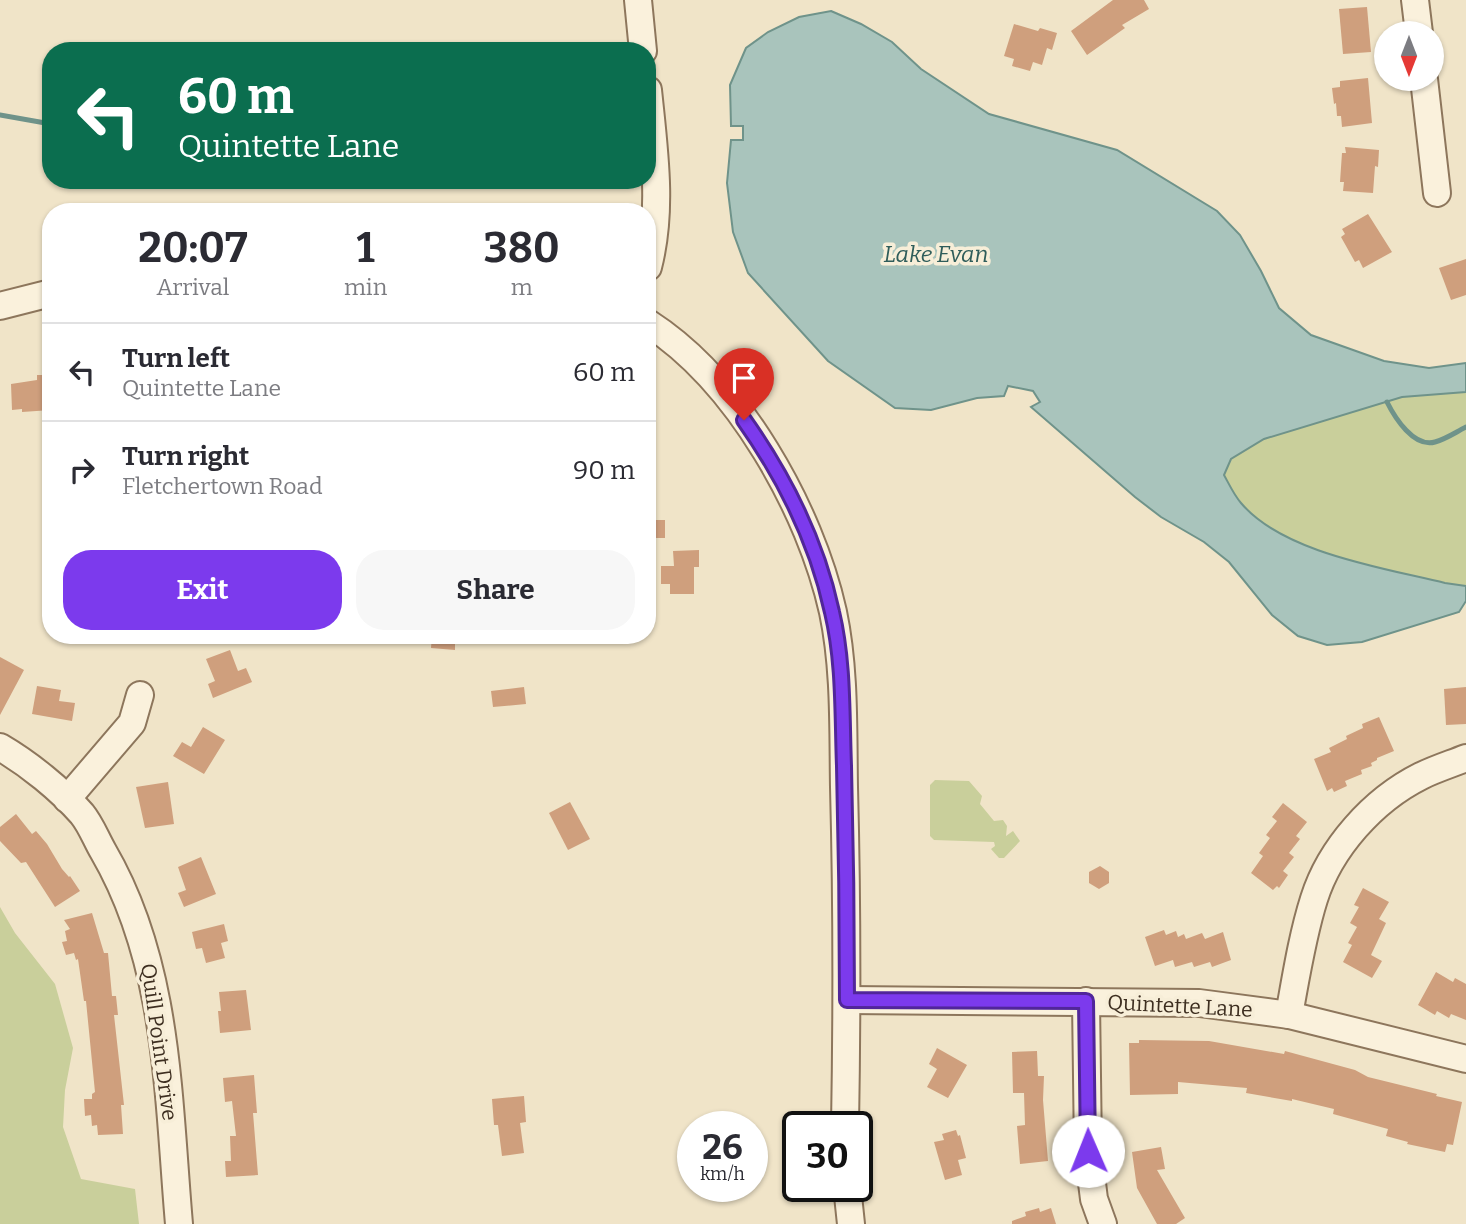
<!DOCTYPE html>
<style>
body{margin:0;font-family:Bitter,serif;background:#f7f7f7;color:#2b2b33;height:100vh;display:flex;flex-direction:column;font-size:26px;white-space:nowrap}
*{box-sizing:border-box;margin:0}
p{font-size:23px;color:#7c7c81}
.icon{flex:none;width:38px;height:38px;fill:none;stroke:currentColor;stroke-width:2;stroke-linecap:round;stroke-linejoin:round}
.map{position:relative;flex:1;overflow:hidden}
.details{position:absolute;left:42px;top:203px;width:614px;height:441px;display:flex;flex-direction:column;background:#fff;border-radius:28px;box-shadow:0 2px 5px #0004}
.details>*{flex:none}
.banner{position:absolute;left:42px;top:42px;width:614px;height:147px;border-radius:28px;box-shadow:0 2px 5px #0004;background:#0b6e4f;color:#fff;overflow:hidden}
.needle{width:46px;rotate:180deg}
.tools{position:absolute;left:1374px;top:21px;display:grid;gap:14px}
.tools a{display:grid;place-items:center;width:70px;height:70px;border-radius:50%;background:#fff;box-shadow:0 2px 5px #0004;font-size:35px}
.speed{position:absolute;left:677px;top:1111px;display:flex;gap:14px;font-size:35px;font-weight:700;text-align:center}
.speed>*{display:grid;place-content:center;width:91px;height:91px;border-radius:50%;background:#fff;box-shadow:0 2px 5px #0004;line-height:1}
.speed small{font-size:18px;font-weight:400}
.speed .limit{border:4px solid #111;border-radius:10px;background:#fff;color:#111}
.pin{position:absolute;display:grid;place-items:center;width:60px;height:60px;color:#fff;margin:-72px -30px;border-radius:50% 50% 50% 0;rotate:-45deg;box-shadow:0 0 7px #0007}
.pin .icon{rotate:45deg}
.me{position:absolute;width:77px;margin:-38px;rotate:359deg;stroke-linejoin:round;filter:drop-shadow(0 0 5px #0008)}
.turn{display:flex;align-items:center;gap:24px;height:147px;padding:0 21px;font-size:32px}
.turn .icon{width:91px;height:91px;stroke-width:2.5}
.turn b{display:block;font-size:49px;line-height:60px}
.eta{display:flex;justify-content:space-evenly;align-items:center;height:119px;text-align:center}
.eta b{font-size:42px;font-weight:700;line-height:49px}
.primary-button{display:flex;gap:14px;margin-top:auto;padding:14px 21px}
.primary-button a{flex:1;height:80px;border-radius:28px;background:#7c3aed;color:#fff;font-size:28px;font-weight:700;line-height:80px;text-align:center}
.primary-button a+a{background:#f7f7f7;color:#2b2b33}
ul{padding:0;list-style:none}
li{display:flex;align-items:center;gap:21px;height:98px;padding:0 21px;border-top:2px solid #e1e1e2}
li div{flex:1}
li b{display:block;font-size:26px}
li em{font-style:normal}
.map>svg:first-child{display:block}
.green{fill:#c9cf9b}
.water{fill:#a9c4bc;stroke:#6f938a;stroke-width:2}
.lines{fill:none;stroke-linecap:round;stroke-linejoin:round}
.stream{stroke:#6f938a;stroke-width:5}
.building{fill:#cf9f7d}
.minor-casing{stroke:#8d765c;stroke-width:30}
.minor{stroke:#faf1dc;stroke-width:26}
.route-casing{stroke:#51269a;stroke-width:18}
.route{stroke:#7c3aed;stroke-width:12}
.labels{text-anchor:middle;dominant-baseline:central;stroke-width:7;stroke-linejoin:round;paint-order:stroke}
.street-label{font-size:21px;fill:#3d2e20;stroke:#f7eed8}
.water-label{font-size:23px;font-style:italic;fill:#2f5d5a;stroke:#f7eed8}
</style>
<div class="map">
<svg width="1466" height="1224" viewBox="0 0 1466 1224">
<rect width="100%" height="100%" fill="#f0e4c8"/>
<!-- green -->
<g class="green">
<path d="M1466 392V586L1445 583C1384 568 1283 553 1241 503 1234 495 1229 484 1224 475L1231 459 1264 439 1402 397Z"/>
<polygon points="935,780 969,781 982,796 980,804 994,821 1003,820 1007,826 1006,836 1013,831 1020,841 1004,858 999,858 991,849 995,846 994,842 934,840 930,836 930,785"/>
<polygon points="0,907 15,933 55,984 73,1048 65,1090 63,1127 81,1179 135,1189 139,1224 0,1224"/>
</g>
<!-- water -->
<path class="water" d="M831 11 861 24 892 42 921 69 989 114 1117 150 1217 211 1240 235 1261 271 1279 308 1311 335 1384 361 1429 368 1466 363V392L1402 397 1264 439 1231 459 1224 475C1229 484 1234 495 1241 503 1283 553 1384 568 1445 583L1466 586V601L1459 612 1362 642 1327 645 1298 636 1272 615 1229 562 1204 542 1161 517 1135 497 1031 407 1040 402 1033 391 1008 386 1004 396 977 398 931 410 895 408 828 361 748 273 733 232 727 183 731 140H743V126H731L730 85 746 48 768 32 799 17Z"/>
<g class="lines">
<!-- stream -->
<g class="stream">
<polyline points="0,115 51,124"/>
<polyline points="306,180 321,180"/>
<path d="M1387 402C1395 418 1414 448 1435 442 1446 439 1456 432 1466 427"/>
</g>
</g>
<!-- building -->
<g class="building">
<polygon points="1113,0 1144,0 1149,9 1122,25 1125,28 1087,55 1071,31"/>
<polygon points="1367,7 1371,52 1343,54 1339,9"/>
<polygon points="1014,24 1038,31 1040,28 1057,33 1052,50 1047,48 1042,65 1033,62 1030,71 1012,66 1014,59 1004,56"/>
<polygon points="1368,78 1372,123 1342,127 1341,116 1337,116 1336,103 1334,104 1332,88 1340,87 1340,81"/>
<polygon points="1345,147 1379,150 1378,167 1375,166 1373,193 1343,191 1344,182 1340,182 1342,153 1346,153"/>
<polygon points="1368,214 1392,252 1363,268 1359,260 1355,262 1341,237 1345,234 1342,229"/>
<polygon points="1466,259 1466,295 1451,300 1439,268"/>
<polygon points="37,375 51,375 51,410 22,412 22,409 12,410 11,384 37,380"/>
<rect x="648" y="520" width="17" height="18"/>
<polygon points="699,550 699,567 694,567 694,594 670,594 670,584 661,584 661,566 674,566 673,551"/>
<polygon points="432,635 455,635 455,650 431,648"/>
<polygon points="230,650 238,671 246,668 252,682 213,698 208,684 215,681 206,659"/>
<polygon points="0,657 24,670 0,715"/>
<polygon points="37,686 61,690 59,701 75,703 72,721 32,714"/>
<polygon points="524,687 526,704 493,707 491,691"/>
<polygon points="1466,687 1466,724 1446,725 1444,689"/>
<polygon points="1379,717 1394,751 1377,758 1377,760 1371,763 1372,766 1361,770 1362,774 1345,781 1347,786 1334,792 1332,788 1327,791 1314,759 1331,752 1329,748 1347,739 1346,736 1363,728 1362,724"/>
<polygon points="203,727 225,740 204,774 173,756 182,742 191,747"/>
<polygon points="168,782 174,824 145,828 136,787"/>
<polygon points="570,802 590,839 568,850 549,813"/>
<polygon points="1283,803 1307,822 1296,836 1300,839 1289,853 1294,857 1283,871 1288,875 1279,888 1277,886 1273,890 1251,873 1263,856 1259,853 1270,838 1266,835 1277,821 1272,817"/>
<polygon points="16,814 32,834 36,831 47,844 62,869 69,877 70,876 80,891 55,907 26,862 21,863 0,841 0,827"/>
<polygon points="201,857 216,894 184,907 178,893 186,890 178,867"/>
<polygon points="1100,866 1109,872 1109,883 1099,889 1089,883 1089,872"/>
<polygon points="1363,888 1389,902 1379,919 1386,923 1371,955 1382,961 1372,978 1343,962 1352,945 1348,943 1357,927 1350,923 1359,907 1354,905"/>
<polygon points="92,913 104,953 108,953 112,996 116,996 118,1015 114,1015 124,1105 121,1105 123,1134 98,1135 97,1125 92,1126 91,1115 85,1116 84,1099 92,1099 92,1094 95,1092 86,1001 84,1001 78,959 76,960 74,953 66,955 62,942 67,941 65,931 70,929 64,920"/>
<polygon points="224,924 228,941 221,943 225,958 206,963 202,948 196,949 192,932"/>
<polygon points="1164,930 1166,935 1176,931 1178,937 1184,934 1186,939 1202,933 1205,939 1223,932 1231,960 1212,967 1210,962 1194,967 1192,962 1175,967 1173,960 1155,966 1145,937"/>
<polygon points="1436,972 1453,982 1455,978 1466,984 1466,1020 1451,1014 1449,1018 1437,1011 1435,1015 1418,1005"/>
<polygon points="246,990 251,1030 220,1033 218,1011 221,1011 219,992"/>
<polygon points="1139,1040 1209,1041 1284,1054 1285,1051 1355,1070 1368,1077 1437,1094 1436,1096 1462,1102 1453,1145 1447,1144 1445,1152 1407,1144 1408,1142 1386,1136 1388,1129 1333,1114 1334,1109 1292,1099 1292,1101 1246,1093 1247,1088 1178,1082 1178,1094 1130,1095 1129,1043 1139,1043"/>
<polygon points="937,1048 967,1065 948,1098 927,1087 937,1069 929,1064"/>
<polygon points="1037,1051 1038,1076 1044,1076 1043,1100 1048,1161 1020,1164 1017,1126 1025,1125 1024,1093 1013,1093 1012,1052"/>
<polygon points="254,1075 257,1113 253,1113 258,1175 226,1177 225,1161 231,1161 230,1136 236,1136 232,1101 225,1102 223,1078"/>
<polygon points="524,1096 526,1122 520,1123 524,1153 502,1156 498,1125 494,1125 492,1099"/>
<polygon points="956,1130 958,1136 960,1135 966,1158 958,1160 962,1175 945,1180 934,1142 944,1140 942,1134"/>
<polygon points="1161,1147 1165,1169 1157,1170 1185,1218 1176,1224 1157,1224 1137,1188 1132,1152"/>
<polygon points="1039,1208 1040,1212 1051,1208 1056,1224 1012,1224 1012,1221 1026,1216 1025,1212"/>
</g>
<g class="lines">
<defs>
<g id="minor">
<polyline points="638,0 643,51"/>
<polyline points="1415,0 1419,33"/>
<polyline points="1424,79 1437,193"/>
<path d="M648 90C654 149 663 209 648 267"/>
<polyline points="0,306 51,293"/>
<path d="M648 323C738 381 810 509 833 612 845 669 843 729 844 787 847 901 847 1014 845 1127"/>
<path d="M0 747C29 764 60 789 82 814 91 825 96 839 103 851 169 964 168 1098 179 1224"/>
<polyline points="67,799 132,723 140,695"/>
<polyline points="847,1000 1199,1003 1289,1015 1466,1059"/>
<polyline points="1086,1001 1088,1151 1094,1199 1103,1224"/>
<path d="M1289 1015C1296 977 1302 937 1314 899 1330 848 1373 800 1421 776 1435 769 1451 764 1466 758"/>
<polyline points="847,1186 851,1224"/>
</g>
</defs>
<!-- minor casing -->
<use href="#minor" class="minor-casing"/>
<!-- minor -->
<use href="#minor" class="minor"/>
</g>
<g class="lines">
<defs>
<path id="route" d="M744 420C785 478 817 542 832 612 844 662 842 715 844 766 846 844 847 922 847 1000L1086 1001 1088 1151"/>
</defs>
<!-- route casing -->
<use href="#route" class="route-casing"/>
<!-- route -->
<use href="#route" class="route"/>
</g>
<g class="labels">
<!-- street labels -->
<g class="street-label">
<text transform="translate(1180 1006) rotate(3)">Quintette Lane</text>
<text transform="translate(159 1042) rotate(82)">Quill Point Drive</text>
</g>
<!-- water labels -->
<g class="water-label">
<text x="936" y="254">Lake Evan</text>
</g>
</g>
</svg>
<div class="tools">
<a><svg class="needle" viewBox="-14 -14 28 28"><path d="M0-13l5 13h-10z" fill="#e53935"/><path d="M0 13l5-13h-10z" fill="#7c7c81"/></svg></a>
</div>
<div class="speed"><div>26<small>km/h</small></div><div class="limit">30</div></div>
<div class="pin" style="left:744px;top:420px;background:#d93025"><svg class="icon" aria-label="arrive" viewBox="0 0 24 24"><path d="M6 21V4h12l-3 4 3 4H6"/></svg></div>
<svg class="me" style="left:1088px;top:1151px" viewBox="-20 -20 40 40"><circle r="19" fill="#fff"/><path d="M0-13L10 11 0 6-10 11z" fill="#7c3aed"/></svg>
<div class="banner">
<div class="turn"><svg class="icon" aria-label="left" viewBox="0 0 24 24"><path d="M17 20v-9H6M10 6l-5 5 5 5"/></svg><div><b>60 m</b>Quintette Lane</div></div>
</div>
<section class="details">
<div class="eta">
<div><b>20:07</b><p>Arrival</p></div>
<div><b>1</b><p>min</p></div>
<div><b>380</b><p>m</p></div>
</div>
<ul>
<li><svg class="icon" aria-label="left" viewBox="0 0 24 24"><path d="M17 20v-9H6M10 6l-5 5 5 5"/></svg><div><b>Turn left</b><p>Quintette Lane</p></div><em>60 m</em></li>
<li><svg class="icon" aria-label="right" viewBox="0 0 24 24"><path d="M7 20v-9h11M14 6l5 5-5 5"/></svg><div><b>Turn right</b><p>Fletchertown Road</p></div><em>90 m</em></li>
</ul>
<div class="primary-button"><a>Exit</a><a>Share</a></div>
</section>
</div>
